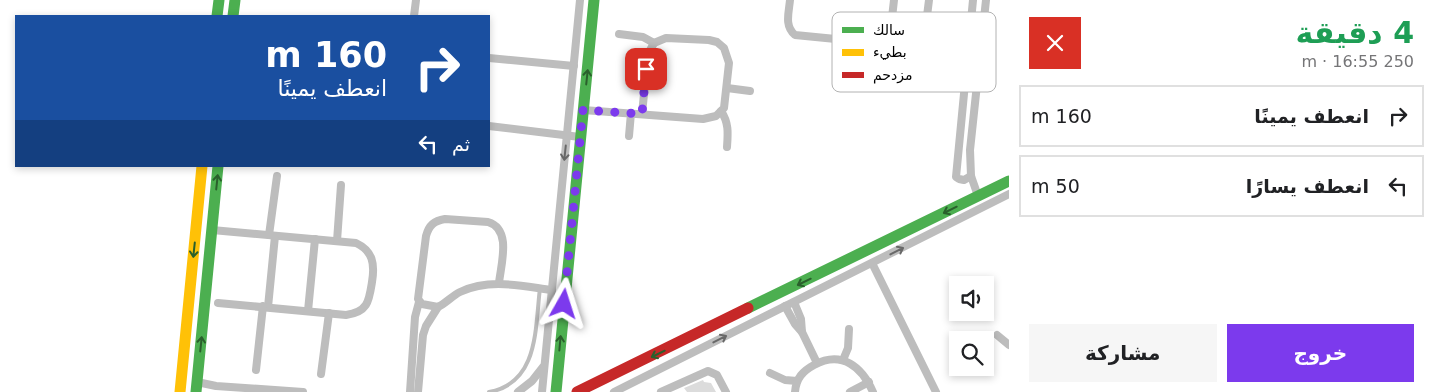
<!DOCTYPE html>
<html lang="ar">
<meta charset="utf-8">
<style>
body{margin:0;font-family:"DejaVu Sans","Noto Sans Arabic",sans-serif;background:#f6f6f6;color:#202124;direction:rtl;height:100vh;display:flex;flex-direction:column;font-size:19px;white-space:nowrap}
*{box-sizing:border-box;margin:0}
p{font-size:16px;color:#757577}
.icon{flex:none;width:28px;height:28px;fill:none;stroke:currentColor;stroke-width:2;stroke-linecap:round;stroke-linejoin:round}
.map{position:relative;flex:1;overflow:hidden;direction:ltr}
.panel{display:flex;flex-direction:column;background:#fff;width:425px}
.panel>*{flex:none}
.hud{position:absolute;left:15px;top:15px;width:475px;height:152px;border-radius:0px;box-shadow:0 2px 8px #0003;direction:rtl;background:#1a4fa0;color:#fff;overflow:hidden}
.tools{position:absolute;left:949px;top:276px;display:grid;gap:10px}
.tools a{display:grid;place-items:center;width:45px;height:45px;border-radius:0px;background:#fff;box-shadow:0 2px 8px #0003;font-size:25px}
.pin{position:absolute;display:grid;place-items:center;width:42px;height:42px;color:#fff;margin:-21px;border-radius:10px;box-shadow:0 2px 8px #0006}
.me{position:absolute;width:55px;margin:-28px;rotate:6deg;stroke-linejoin:round;filter:drop-shadow(0 0 4px #0008)}
.turn{display:flex;align-items:center;gap:18px;height:105px;padding:0 20px;font-size:22px}
.turn .icon{width:65px;height:65px;stroke-width:2.5}
.turn b{display:block;font-size:35px;line-height:42px}
.then{display:flex;align-items:center;height:48px;padding:0 20px;background:#0003;gap:10px;font-size:19px}
.round{display:grid;place-items:center;flex:none;width:52px;height:52px;border-radius:0px;background:#f6f6f6}
.overview{display:flex;align-items:center;justify-content:space-between;height:85px;padding:0 20px}
h1{font-size:30px;font-weight:700;line-height:38px;color:#1e9e55}
.primary-button{display:flex;gap:10px;margin-top:auto;padding:10px 20px}
.primary-button a{flex:1;height:58px;border-radius:0px;background:#7c3aed;color:#fff;font-size:20px;font-weight:700;line-height:58px;text-align:center}
.primary-button a+a{background:#f6f6f6;color:#202124}
ul{padding:0;list-style:none}
li{display:flex;align-items:center;gap:15px;height:62px;margin:0 10px 8px;padding:0 10px;border:2px solid #e0e0e0;border-radius:0px}
li div{flex:1}
li b{display:block;font-size:19px}
li em{font-style:normal}
main{display:flex;flex:1;min-height:0}
.map>svg:first-child{display:block}
.building{fill:#dcdcdc}
.lines{fill:none;stroke-linecap:round;stroke-linejoin:round}
.lane{stroke:#bdbdbd;stroke-width:4}
.street{stroke:#bdbdbd;stroke-width:8}
.fast{stroke:#4caf50;stroke-width:11}
.slow{stroke:#ffc107;stroke-width:11}
.jam{stroke:#c62828;stroke-width:11}
.oneway{stroke:#2a602c}
.oneway2{stroke:#686868}
.route{stroke:#7c3aed;stroke-width:9;stroke-dasharray:0 16.2}
.key{fill:#fff;stroke:#b2b2b2;stroke-width:1}
.key-label{font-size:14px;fill:#000}
</style>
<main>
<section class="panel">
<div class="overview"><div><h1>4 دقيقة</h1><p>250 m · 16:55</p></div><a class="round" style="background:#d93025;color:#fff"><svg class="icon" aria-label="close" viewBox="0 0 24 24"><path d="M6 6l12 12M18 6L6 18"/></svg></a></div>
<ul>
<li><svg class="icon" aria-label="right" viewBox="0 0 24 24"><path d="M7 20v-9h11M14 6l5 5-5 5"/></svg><div><b>انعطف يمينًا</b></div><em>160 m</em></li>
<li><svg class="icon" aria-label="left" viewBox="0 0 24 24"><path d="M17 20v-9H6M10 6l-5 5 5 5"/></svg><div><b>انعطف يسارًا</b></div><em>50 m</em></li>
</ul>
<div class="primary-button"><a>خروج</a><a>مشاركة</a></div>
</section>
<div class="map">
<svg width="1009" height="392" viewBox="0 0 1009 392">
<rect width="100%" height="100%" fill="#fff"/>
<!-- building -->
<polygon class="building" points="703,380 704,382 711,383 716,392 687,392 684,388"/>
<g class="lines">
<!-- lane -->
<path class="lane" d="M489 392C539 383 535 328 540 288"/>
<!-- street -->
<g class="street">
<path d="M790 0C789 12 784 26 795 35L968 52"/>
<polyline points="414,16 416,0"/>
<polyline points="619,34 643,37 654,43"/>
<polyline points="889,44 894,0"/>
<polyline points="923,48 929,0"/>
<polyline points="489,58 574,66"/>
<polyline points="727,88 750,91"/>
<polyline points="583,110 703,119 716,116 724,108 729,63 724,48 717,42 709,40 666,38 654,43 648,54 642,114"/>
<path d="M721 111C729 123 728 133 727 147"/>
<polyline points="489,126 580,137"/>
<polyline points="629,136 631,113"/>
<polyline points="971,176 964,180 959,179 956,177 973,0"/>
<polyline points="978,196 971,176 970,150 986,0"/>
<path d="M212 230 356 243C373 251 375 264 372 282 369 301 368 312 346 315L218 303"/>
<polyline points="269,235 277,176"/>
<polyline points="337,241 341,185"/>
<polyline points="872,263 936,392"/>
<path d="M499 283C501 264 512 229 488 222L445 219C434 221 429 225 426 236L418 299 422 304 438 307C446 303 452 296 460 292 490 278 521 286 552 290"/>
<polyline points="794,302 801,319 802,332"/>
<polyline points="785,306 795,324 802,332 817,363"/>
<polyline points="268,307 275,236"/>
<polyline points="308,311 315,239"/>
<polyline points="997,335 1009,345"/>
<polyline points="843,360 848,348 849,329"/>
<polyline points="256,370 263,306"/>
<polyline points="770,373 785,380 797,381"/>
<polyline points="321,374 329,313"/>
<polyline points="197,382 216,386 303,392"/>
<polyline points="410,392 415,317 419,302"/>
<polyline points="418,392 423,335 426,326 438,307"/>
<polyline points="518,392 532,381 543,367"/>
<polyline points="542,392 580,0"/>
<polyline points="614,392 1009,194"/>
<polyline points="661,392 708,371 717,375 726,392"/>
<path d="M795 392C796 378 803 371 814 365 842 350 862 367 873 392"/>
<polyline points="850,392 869,382"/>
</g>
<!-- fast -->
<g class="fast">
<polyline points="217,16 219,0"/>
<polyline points="233,16 235,0"/>
<polyline points="748,308 1009,181"/>
<polyline points="196,392 218,166"/>
<polyline points="556,392 594,0"/>
</g>
<!-- slow -->
<polyline class="slow" points="180,392 202,166"/>
<!-- jam -->
<polyline class="jam" points="577,392 748,308"/>
</g>
<!-- one-way arrows -->
<defs><path id="oneway-shaft" d="M-6 0H5M1.5-3L5.5 0L1.5 3" fill="none" stroke-width="1.6" stroke-linecap="round" stroke-linejoin="round" transform="scale(1.25)"/></defs>
<g class="oneway">
<use href="#oneway-shaft" transform="translate(587 77) rotate(-84)"/>
<use href="#oneway-shaft" transform="translate(217 182) rotate(-84)"/>
<use href="#oneway-shaft" transform="translate(950 210) rotate(154)"/>
<use href="#oneway-shaft" transform="translate(194 250) rotate(96)"/>
<use href="#oneway-shaft" transform="translate(804 282) rotate(154)"/>
<use href="#oneway-shaft" transform="translate(560 343) rotate(-85)"/>
<use href="#oneway-shaft" transform="translate(201 344) rotate(-84)"/>
<use href="#oneway-shaft" transform="translate(658 354) rotate(154)"/>
</g>
<g class="oneway2">
<use href="#oneway-shaft" transform="translate(565 153) rotate(96)"/>
<use href="#oneway-shaft" transform="translate(897 251) rotate(-27)"/>
<use href="#oneway-shaft" transform="translate(720 339) rotate(-27)"/>
</g>
<g class="lines">
<!-- route -->
<polyline class="route" points="564,304 583,110 642,114 646,69"/>
</g>
<!-- legend -->
<rect x="832" y="12" width="164" height="80" rx="8" class="key"/>
<rect x="842" y="27" width="22" height="6" fill="#4caf50"/>
<rect x="842" y="49" width="22" height="7" fill="#ffc107"/>
<rect x="842" y="72" width="22" height="6" fill="#c62828"/>
<g class="key-label">
<text x="873" y="35">سالك</text>
<text x="873" y="57">بطيء</text>
<text x="873" y="80">مزدحم</text>
</g>
</svg>
<div class="tools">
<a><svg class="icon" aria-label="sound" viewBox="0 0 24 24"><path d="M4 9h4l5-4v14l-5-4H4zM17 9q2 3 0 6"/></svg></a>
<a><svg class="icon" aria-label="search" viewBox="0 0 24 24"><circle cx="10" cy="10" r="6"/><path d="M15 15l6 6"/></svg></a>
</div>
<div class="pin" style="left:646px;top:69px;background:#d93025"><svg class="icon" aria-label="arrive" viewBox="0 0 24 24"><path d="M6 21V4h12l-3 4 3 4H6"/></svg></div>
<svg class="me" style="left:564px;top:304px" viewBox="-20 -20 40 40"><path d="M0-17L14 15 0 8-14 15z" fill="#7c3aed" stroke="#fff" stroke-width="4"/></svg>
<div class="hud">
<div class="turn"><svg class="icon" aria-label="right" viewBox="0 0 24 24"><path d="M7 20v-9h11M14 6l5 5-5 5"/></svg><div><b>160 m</b>انعطف يمينًا</div></div>
<div class="then">ثم<svg class="icon" aria-label="left" viewBox="0 0 24 24"><path d="M17 20v-9H6M10 6l-5 5 5 5"/></svg></div>
</div>
</div>
</main>
